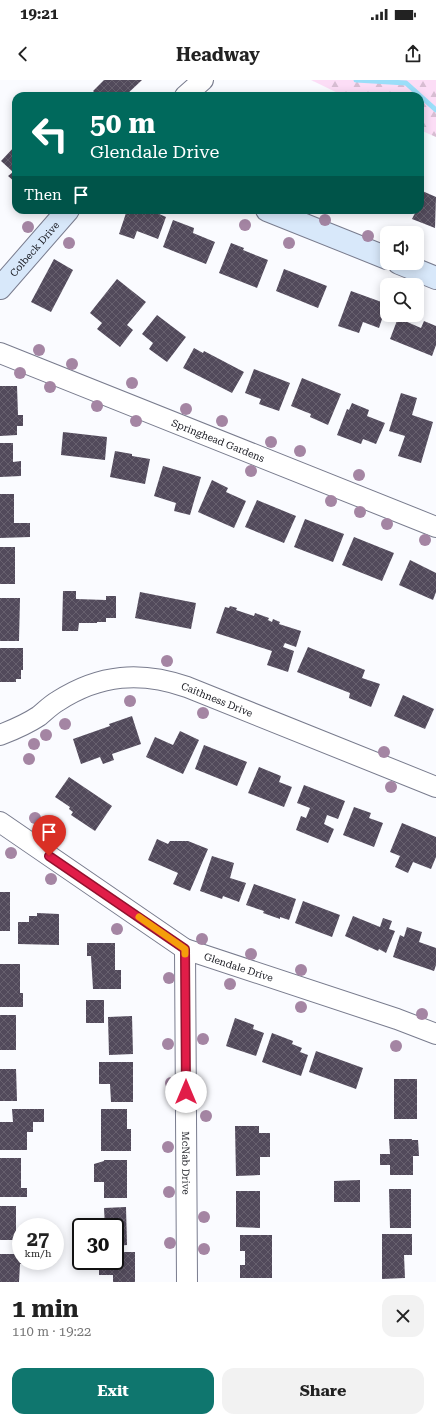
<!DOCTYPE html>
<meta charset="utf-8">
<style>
body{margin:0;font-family:"Roboto Serif",serif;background:#f2f2f2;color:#222;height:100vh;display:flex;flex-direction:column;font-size:15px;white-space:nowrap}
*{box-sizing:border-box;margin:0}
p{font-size:13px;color:#767676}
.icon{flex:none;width:22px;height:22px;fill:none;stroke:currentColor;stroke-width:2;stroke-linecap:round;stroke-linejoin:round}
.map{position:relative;height:1202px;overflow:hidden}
.drawer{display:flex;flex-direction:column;background:#fff;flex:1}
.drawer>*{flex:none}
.banner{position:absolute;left:12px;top:12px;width:412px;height:122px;border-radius:12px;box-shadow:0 2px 10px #0003;background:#00695c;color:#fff;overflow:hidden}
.tools{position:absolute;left:380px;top:146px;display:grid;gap:8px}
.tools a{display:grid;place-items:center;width:44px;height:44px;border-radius:8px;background:#fff;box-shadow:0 2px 10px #0003;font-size:20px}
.speed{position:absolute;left:12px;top:1138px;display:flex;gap:8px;font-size:20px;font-weight:700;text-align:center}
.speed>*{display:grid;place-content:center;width:52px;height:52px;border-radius:50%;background:#fff;box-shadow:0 2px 10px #0003;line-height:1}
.speed small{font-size:10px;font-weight:400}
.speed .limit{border:2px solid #111;border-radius:6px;background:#fff;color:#111}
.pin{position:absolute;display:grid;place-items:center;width:34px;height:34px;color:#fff;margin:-41px -17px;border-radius:50% 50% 50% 0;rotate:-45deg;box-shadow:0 0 4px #0007}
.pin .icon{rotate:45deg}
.me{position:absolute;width:44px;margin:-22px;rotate:0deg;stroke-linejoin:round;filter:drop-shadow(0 0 3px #0008)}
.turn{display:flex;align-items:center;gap:14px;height:84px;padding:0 12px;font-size:18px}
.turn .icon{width:52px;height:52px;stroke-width:2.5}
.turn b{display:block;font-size:28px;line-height:34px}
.then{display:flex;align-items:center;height:38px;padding:0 12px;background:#0003;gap:8px;font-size:15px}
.round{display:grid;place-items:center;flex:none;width:42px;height:42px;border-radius:12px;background:#f2f2f2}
.head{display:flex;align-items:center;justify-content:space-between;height:68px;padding:0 12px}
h1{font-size:24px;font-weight:700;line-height:30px}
.primary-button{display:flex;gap:8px;margin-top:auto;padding:8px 12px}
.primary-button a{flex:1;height:46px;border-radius:12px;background:#0f766e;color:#fff;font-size:16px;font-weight:700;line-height:46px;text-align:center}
.primary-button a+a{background:#f2f2f2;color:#222}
.status{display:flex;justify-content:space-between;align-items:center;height:28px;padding:0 20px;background:#fff;direction:ltr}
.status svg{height:11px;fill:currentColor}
header{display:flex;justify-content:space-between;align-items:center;height:52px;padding:0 12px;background:#fff;font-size:18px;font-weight:700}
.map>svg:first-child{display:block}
.forest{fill:url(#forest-firs)}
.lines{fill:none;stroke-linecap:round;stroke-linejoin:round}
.stream{stroke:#9bdef9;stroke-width:5}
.building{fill:url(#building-cross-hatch)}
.street-casing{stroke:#797c8e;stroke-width:22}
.secondary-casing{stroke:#797c8e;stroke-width:24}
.street{stroke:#fff;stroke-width:20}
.secondary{stroke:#d8e8fa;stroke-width:22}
.tree{fill:#a485a3}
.route-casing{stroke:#92132f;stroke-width:10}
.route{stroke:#e11d48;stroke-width:7}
.slow{stroke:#f59e0b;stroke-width:7}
.labels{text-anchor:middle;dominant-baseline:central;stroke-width:4;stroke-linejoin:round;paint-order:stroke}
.street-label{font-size:10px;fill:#17181f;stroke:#fafbff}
</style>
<div class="status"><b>19:21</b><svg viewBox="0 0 49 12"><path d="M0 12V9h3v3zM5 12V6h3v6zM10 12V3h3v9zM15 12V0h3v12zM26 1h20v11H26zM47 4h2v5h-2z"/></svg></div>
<header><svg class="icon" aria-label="back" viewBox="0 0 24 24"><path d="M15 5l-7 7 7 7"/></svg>Headway<svg class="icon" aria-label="share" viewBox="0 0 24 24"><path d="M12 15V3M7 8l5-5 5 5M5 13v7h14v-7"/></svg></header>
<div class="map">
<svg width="436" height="1202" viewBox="0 0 436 1202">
<defs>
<pattern id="forest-firs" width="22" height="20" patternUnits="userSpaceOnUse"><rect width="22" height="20" fill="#fcddf6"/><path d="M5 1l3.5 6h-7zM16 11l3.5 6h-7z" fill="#d7bdd2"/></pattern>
<pattern id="building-cross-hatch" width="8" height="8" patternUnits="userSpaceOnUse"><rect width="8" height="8" fill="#524a5b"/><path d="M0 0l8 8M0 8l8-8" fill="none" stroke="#67606e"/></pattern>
</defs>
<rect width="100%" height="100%" fill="#fafbff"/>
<!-- forest -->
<polygon class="forest" points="311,0 436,0 436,57 420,50 420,16 344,16"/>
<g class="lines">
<!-- stream -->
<polyline class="stream" points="356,0 406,3 436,30"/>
</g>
<!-- building -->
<g class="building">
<polygon points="104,0 142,0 125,16 98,16 93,11"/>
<polygon points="16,65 16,103 8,96 13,92 1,81"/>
<polygon points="420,110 436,117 435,148 412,139 415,133 408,130 420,130"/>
<polygon points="127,130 150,130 166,137 158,159 137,151 134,159 119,154"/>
<polygon points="173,140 194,148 193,153 215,162 206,184 163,167"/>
<polygon points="231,163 244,168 243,170 268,180 257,208 219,193"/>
<polygon points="54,179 73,190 51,232 31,222"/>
<polygon points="284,189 327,206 318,228 276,211"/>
<polygon points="117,199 146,222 127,245 133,250 120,267 97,249 102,243 90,233"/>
<polygon points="351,211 387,224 379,248 363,242 359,253 338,246"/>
<polygon points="157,235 186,257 167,282 149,269 153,263 142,254"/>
<polygon points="398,238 421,248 424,241 436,246 436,265 432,276 390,259"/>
<polygon points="194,268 203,273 204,271 244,292 232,313 183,288"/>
<polygon points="254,289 290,303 279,331 259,324 261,319 245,313"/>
<polygon points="302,298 341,314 328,345 310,337 311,334 291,326"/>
<polygon points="0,306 17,306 18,335 23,335 23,346 17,346 17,355 0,356"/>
<polygon points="401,313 417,318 412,335 433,342 421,383 398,376 405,356 389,351"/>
<polygon points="352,323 369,330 367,336 385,343 376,364 363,359 361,364 337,355 347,329 349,330"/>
<polygon points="63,352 107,357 105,380 61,375"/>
<polygon points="0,363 13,363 13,382 21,381 21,396 0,397"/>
<polygon points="115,371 132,374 132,376 150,379 145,404 110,397"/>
<polygon points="163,386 201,397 190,435 174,431 176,423 154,416"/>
<polygon points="212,400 228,408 226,412 246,421 234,448 198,432"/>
<polygon points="0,414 14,414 14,443 30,443 30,457 0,458"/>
<polygon points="257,420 296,436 284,463 245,447"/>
<polygon points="305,439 344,454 333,482 294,467"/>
<polygon points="354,457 394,473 382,501 342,485"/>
<rect x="0" y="467" width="15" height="37"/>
<polygon points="410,480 436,493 436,512 433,520 399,505"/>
<polygon points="63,511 76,511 76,519 106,520 106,516 116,516 116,538 106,538 106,542 97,542 97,543 79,543 78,551 62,551"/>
<polygon points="140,512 196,523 191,549 135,538"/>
<polygon points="0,518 20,518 19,561 0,561"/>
<polygon points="230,526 237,528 236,530 254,536 255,533 269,538 268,540 272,542 273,539 280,542 279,544 301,551 296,567 285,563 283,567 294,571 288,592 267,585 272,571 216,553 225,527 229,528"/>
<polygon points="308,567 365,590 362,598 380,604 371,627 349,618 350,613 297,592"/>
<polygon points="0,568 23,568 23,590 21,590 21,599 16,599 16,602 0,602"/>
<polygon points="403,615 434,629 425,649 394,636"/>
<polygon points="132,636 141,664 112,674 114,680 103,684 100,677 81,684 73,659 110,646 109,644"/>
<polygon points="180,651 199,660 183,694 146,677 155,657 173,665"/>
<polygon points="204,665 247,682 237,706 195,689"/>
<polygon points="259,687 281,696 279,702 292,707 284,727 248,713"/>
<polygon points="69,697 112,726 95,751 71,735 73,732 69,729 70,727 55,717"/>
<polygon points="304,705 345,721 338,739 327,735 324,744 334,749 328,763 296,750 301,736 306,738 310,728 297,723"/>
<polygon points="354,727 371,733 369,738 383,743 374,767 343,755"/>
<polygon points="402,743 436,757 436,777 431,789 413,782 408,793 395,787 400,776 390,772"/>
<polygon points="157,759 168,764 170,761 188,761 208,769 190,811 173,804 178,793 148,780"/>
<polygon points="212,776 234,783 230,798 246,803 239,822 223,816 222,819 200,811"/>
<polygon points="254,804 296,819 289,840 280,837 280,839 263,833 264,831 246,825"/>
<rect x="0" y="812" width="10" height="39"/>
<polygon points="303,821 340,835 332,857 295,843"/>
<polygon points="37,833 59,834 59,865 18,864 18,842 29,842 29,836 37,836"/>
<polygon points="353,836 380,847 383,838 392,841 389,849 395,851 386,873 379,869 378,871 345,856"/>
<polygon points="407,847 422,852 419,862 436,868 436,885 434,891 393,877 400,855 404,857"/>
<polygon points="87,863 115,863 115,890 121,890 121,909 93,909 91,876 87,876"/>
<polygon points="0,884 20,884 20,913 23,913 23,927 0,927"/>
<rect x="86" y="920" width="18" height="23"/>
<rect x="0" y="935" width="16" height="35"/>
<polygon points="132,936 133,974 109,975 108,937"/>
<polygon points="235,938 254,945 253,949 264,953 256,976 226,966"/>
<polygon points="272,953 293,961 292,964 302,968 300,972 308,975 301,996 262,982"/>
<polygon points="316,971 363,988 356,1009 309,992"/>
<polygon points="99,982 133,982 133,1022 111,1022 110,1004 99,1004"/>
<polygon points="0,989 16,989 17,1021 0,1021"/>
<rect x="394" y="999" width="23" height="40"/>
<polygon points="12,1029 44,1029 44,1042 33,1042 33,1052 27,1052 27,1070 0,1070 0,1042 13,1042"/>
<polygon points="101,1029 127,1029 127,1049 131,1049 131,1071 101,1071"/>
<polygon points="235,1046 259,1046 259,1053 270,1053 270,1077 260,1077 260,1095 236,1096"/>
<polygon points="389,1059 412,1059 412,1060 418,1060 419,1076 413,1076 413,1095 390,1095 390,1085 380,1085 380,1074 390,1074"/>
<polygon points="0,1078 21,1078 21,1108 27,1108 27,1117 0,1117"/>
<polygon points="104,1080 127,1080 127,1118 104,1118 104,1102 94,1102 94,1084 104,1081"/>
<polygon points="360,1100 360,1122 334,1122 334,1101"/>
<polygon points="389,1109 411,1109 411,1148 390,1148"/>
<polygon points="236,1111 260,1111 260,1148 236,1147"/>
<rect x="0" y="1126" width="16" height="34"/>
<polygon points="126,1127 127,1165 115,1166 115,1147 105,1147 104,1128"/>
<polygon points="382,1154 412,1154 412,1175 404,1175 405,1198 382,1199"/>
<polygon points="240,1155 272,1155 272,1198 240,1198 240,1185 245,1185 245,1171 240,1171"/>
<polygon points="115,1172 135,1172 135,1202 113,1202 113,1195 99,1195 99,1181 115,1181"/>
<polygon points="0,1174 19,1174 19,1175 21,1175 21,1181 26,1181 26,1184 20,1184 19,1202 0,1202"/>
</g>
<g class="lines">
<defs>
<g id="street">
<polyline points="185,16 203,0"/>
<path id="s1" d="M0 273 436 447"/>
<path id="s2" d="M0 655C13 650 27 644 39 636 45 631 51 625 58 621 100 594 141 591 187 607L436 707"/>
<path id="s3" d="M0 742 185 869 397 939 436 954"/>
<path id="s4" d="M185 869 187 1202"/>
</g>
<g id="secondary">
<polyline points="267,130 387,178"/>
<polyline points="399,183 436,198"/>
<path id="s5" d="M0 208 68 130"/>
</g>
</defs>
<!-- street casing -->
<use href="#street" class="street-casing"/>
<!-- secondary casing -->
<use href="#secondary" class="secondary-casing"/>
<!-- street -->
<use href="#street" class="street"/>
<!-- secondary -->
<use href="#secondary" class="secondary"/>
</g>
<!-- trees -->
<g class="tree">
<circle cx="325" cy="140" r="6"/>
<circle cx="245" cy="145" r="6"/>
<circle cx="28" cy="147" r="6"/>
<circle cx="368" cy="156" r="6"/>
<circle cx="69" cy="163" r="6"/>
<circle cx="289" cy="163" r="6"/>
<circle cx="39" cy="270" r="6"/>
<circle cx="72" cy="284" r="6"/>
<circle cx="20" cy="293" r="6"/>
<circle cx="132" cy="303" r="6"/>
<circle cx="50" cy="307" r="6"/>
<circle cx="97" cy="326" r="6"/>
<circle cx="186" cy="329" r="6"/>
<circle cx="136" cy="341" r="6"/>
<circle cx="222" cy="341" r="6"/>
<circle cx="271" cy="362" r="6"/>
<circle cx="300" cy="371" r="6"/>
<circle cx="251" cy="391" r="6"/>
<circle cx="359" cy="395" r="6"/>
<circle cx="331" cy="421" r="6"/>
<circle cx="360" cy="432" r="6"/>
<circle cx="387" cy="444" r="6"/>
<circle cx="425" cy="460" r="6"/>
<circle cx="167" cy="581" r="6"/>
<circle cx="130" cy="621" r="6"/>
<circle cx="203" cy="633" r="6"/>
<circle cx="65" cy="644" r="6"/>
<circle cx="46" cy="655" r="6"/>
<circle cx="34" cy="664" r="6"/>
<circle cx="384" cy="672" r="6"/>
<circle cx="29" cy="679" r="6"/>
<circle cx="391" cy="707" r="6"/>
<circle cx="35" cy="738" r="6"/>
<circle cx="11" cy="773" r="6"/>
<circle cx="51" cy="799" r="6"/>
<circle cx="117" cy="849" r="6"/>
<circle cx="202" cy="859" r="6"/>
<circle cx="251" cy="874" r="6"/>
<circle cx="301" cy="890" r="6"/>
<circle cx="169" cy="898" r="6"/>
<circle cx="230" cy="904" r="6"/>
<circle cx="301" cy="927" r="6"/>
<circle cx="422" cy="934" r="6"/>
<circle cx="203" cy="959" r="6"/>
<circle cx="168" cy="964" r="6"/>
<circle cx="396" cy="966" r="6"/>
<circle cx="171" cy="1003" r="6"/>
<circle cx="206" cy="1036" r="6"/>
<circle cx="168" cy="1067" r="6"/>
<circle cx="169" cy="1112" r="6"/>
<circle cx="204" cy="1137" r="6"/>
<circle cx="170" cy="1163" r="6"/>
<circle cx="204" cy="1169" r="6"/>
</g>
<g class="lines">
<defs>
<polyline id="route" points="49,776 185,869 186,1012"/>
</defs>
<!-- route casing -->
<use href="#route" class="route-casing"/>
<!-- route -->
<use href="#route" class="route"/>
<!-- slow -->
<polyline class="slow" points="139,837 185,869 185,874"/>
</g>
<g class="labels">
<!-- street labels -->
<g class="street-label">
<text stroke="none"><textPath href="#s5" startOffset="52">Colbeck Drive</textPath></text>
<text stroke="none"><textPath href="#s1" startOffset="235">Springhead Gardens</textPath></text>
<text stroke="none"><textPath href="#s2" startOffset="235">Caithness Drive</textPath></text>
<text stroke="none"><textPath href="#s3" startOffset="281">Glendale Drive</textPath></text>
<text stroke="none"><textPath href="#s4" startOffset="214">McNab Drive</textPath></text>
</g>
</g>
</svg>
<div class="tools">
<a><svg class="icon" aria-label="sound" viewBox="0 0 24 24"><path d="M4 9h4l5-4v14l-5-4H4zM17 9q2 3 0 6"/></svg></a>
<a><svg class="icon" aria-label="search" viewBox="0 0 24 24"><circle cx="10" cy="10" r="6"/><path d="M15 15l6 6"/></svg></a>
</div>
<div class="speed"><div>27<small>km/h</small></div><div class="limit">30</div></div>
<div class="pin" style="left:49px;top:776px;background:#d93025"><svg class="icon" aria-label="arrive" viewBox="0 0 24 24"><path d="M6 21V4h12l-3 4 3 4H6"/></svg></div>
<svg class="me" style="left:186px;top:1012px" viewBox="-20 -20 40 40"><circle r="19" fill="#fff"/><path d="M0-13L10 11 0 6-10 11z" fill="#e11d48"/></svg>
<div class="banner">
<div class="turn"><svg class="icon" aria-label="left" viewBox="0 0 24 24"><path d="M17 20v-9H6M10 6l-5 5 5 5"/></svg><div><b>50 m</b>Glendale Drive</div></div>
<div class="then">Then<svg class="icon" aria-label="arrive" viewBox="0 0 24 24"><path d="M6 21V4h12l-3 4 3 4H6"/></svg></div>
</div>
</div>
<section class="drawer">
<div class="head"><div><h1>1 min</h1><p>110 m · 19:22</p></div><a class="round"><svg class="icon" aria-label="close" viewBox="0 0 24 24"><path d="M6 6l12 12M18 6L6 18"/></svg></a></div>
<div class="primary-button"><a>Exit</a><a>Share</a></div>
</section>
